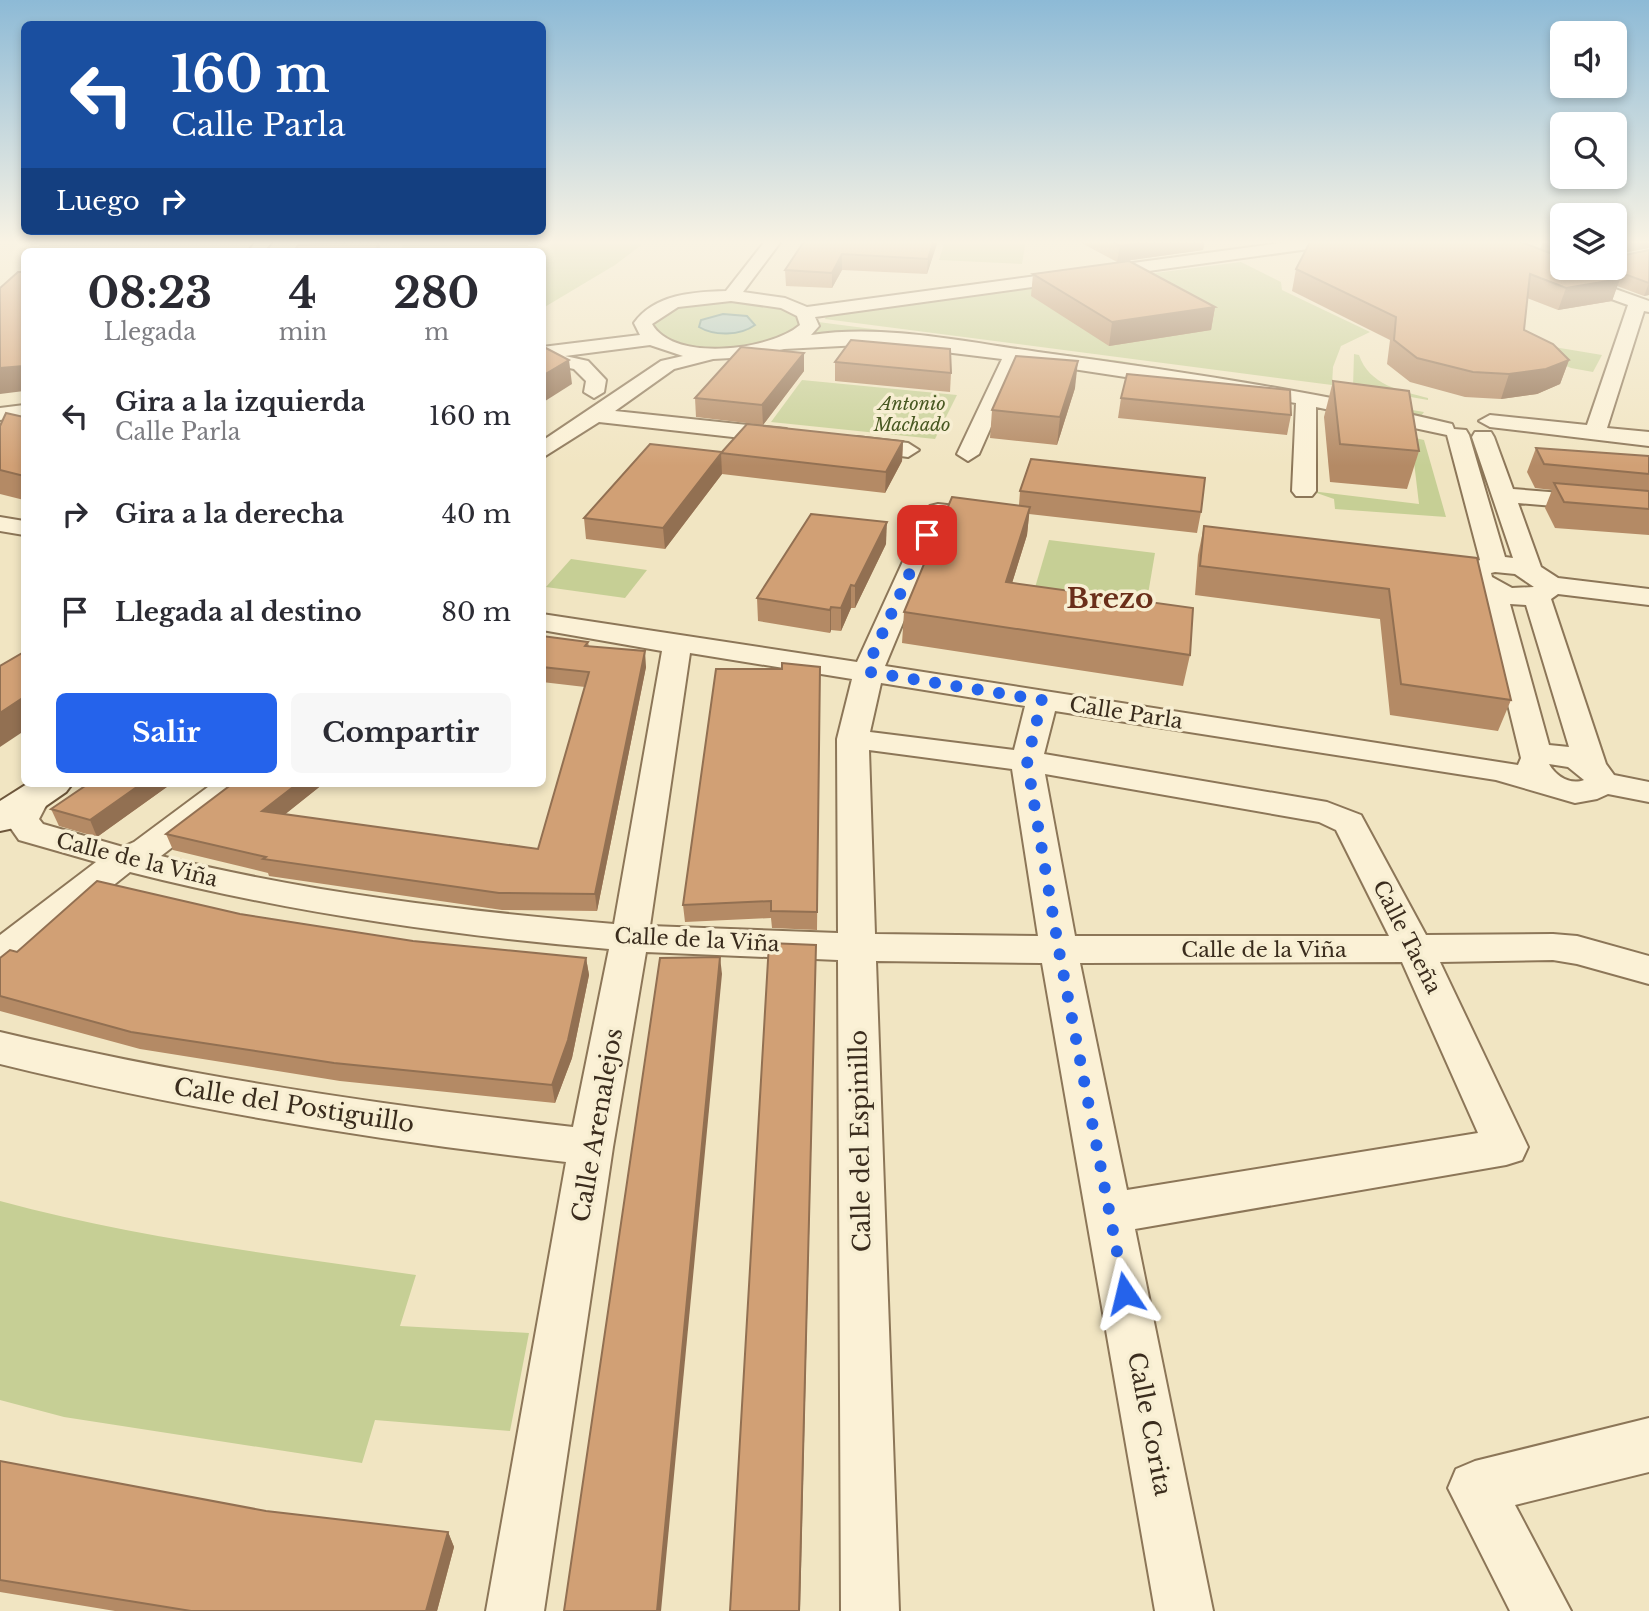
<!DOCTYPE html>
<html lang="es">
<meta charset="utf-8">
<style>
body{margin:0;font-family:"Libre Baskerville",serif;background:#f7f7f7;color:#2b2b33;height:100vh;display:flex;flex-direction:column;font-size:26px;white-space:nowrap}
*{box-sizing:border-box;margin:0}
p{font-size:23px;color:#7c7c81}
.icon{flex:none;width:38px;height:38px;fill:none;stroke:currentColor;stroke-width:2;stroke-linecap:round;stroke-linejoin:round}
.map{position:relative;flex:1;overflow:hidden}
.drawer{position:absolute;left:21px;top:248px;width:525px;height:539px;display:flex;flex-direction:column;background:#fff;border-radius:10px;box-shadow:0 4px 10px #0003}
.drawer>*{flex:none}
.top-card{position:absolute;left:21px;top:21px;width:525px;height:214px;border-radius:10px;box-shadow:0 4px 10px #0003;background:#1a4fa0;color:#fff;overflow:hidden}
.controls{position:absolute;left:1550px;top:21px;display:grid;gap:14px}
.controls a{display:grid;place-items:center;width:77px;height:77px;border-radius:10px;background:#fff;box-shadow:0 4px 10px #0003;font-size:35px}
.pin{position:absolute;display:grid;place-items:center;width:60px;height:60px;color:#fff;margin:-30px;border-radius:14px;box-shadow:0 4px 10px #0006}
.me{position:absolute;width:77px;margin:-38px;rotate:350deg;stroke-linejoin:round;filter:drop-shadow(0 0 5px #0008)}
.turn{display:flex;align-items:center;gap:24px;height:147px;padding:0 35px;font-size:32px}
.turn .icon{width:91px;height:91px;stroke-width:2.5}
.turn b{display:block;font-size:49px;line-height:60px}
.then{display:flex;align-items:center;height:66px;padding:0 35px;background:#0003;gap:14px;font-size:26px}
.eta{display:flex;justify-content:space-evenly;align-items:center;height:119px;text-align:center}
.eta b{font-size:42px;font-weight:700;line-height:49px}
.action{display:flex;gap:14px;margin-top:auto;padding:14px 35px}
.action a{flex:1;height:80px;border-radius:10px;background:#2563eb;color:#fff;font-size:28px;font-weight:700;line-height:80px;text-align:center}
.action a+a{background:#f7f7f7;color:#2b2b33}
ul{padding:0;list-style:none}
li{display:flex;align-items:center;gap:21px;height:98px;padding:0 35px}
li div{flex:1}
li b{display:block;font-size:26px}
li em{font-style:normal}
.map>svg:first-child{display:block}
.green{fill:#c6cf95;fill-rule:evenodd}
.water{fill:#a4c3bb;stroke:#6b928a;stroke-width:2}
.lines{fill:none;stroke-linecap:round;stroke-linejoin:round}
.street-casing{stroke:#8c7658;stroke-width:4}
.secondary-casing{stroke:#6d563b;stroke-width:4}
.street{fill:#fbf1d6;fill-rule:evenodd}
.secondary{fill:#fbf1d6;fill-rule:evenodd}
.wall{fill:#b48a65;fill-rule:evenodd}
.shaded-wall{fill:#927052}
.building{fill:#d1a075;stroke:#927052;stroke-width:2}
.route{stroke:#2563eb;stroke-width:12;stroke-dasharray:0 21.6}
.labels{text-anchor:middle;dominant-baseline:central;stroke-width:7;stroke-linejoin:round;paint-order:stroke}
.far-park-label{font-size:18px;font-style:italic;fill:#485822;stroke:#f7eed2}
.street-label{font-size:21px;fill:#3a2c1d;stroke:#f7eed2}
.near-street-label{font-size:24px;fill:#3a2c1d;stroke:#f7eed2}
.district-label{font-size:28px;font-weight:bold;fill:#6a2e1a;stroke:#f7eed2}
</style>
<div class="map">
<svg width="1649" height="1611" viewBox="0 0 1649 1611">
<rect width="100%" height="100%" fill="#f1e5c2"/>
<!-- green -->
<g class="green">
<polygon points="405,240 648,240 615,265 543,308 542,252 400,252"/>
<polygon points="945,240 1026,240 1022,264 939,260"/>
<polygon points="1241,262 1281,282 1282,290 1370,332 1341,346 1333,367 1332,385 825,319 828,311 1006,286 1014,291"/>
<path d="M728 299 772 303 799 316 802 324C784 354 703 354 673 343 665 340 658 332 652 327L655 318 683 304ZM723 314 747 316 746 330 720 333 699 327 701 320Z"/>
<polygon points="818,322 1121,361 1424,412 1419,419 1205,381 811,337"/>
<polygon points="1506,339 1602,355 1593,372 1571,368"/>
<path d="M1354 354 1359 355C1369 385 1401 391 1428 398V400L1353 387Z"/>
<polygon points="802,380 957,395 935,439 771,422"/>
<polygon points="1411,437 1424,440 1446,517 1335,509 1334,499 1311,491 1419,504"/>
<polygon points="1049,540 1155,553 1146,606 1034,591"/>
<polygon points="571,559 647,570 625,598 546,587"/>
<path d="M0 1201C136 1238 277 1255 416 1275L400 1326 529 1333 510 1431 375 1420 362 1463 64 1417 0 1400Z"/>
</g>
<!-- water -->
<path class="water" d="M723 314 747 316 755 325C740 336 714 336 699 327L701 320Z"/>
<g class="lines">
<defs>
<g id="street">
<polygon points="257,240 273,240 264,252 248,252"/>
<path d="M766 240H782L743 292 785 298 807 307 1303 240H1346L1338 245 815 317 819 326 811 335C886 324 964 342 1038 352 1177 371 1315 391 1452 424L1454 429 1466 430 1469 435 1505 557 1513 558 1472 437 1475 432H1491L1494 437 1513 489 1649 500V514L1518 503 1541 567 1558 578 1649 589V605L1558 594 1551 599 1606 764 1614 775 1649 782V802L1608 794 1597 799 1575 803 1496 780 1055 711 1044 754 1327 802 1361 815 1426 935 1553 934 1577 936 1649 956V984L1577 964 1553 960 1440 962 1528 1147 1522 1160 1506 1165 1135 1229 1213 1611H1155L1042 963 876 961 899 1611H841L838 960 646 952 613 1147 544 1611H486L566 1162C375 1140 187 1110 0 1064V1032C189 1077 380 1105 573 1127L609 949C447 935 287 912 130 872L13 965 0 969V935L96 862 19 840 5 820 23 789 35 786 47 789 51 796 39 819 43 824 123 847 134 842 212 784H249L245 791 161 856C309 893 462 911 614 924L662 651 542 630V614L857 662 926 511 930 506 938 504 991 510 1000 512 1003 517 1000 522 991 524 946 519 885 666 1518 765 1521 758 1481 594 1464 575 1472 563 1480 560 1447 435 1316 407V491L1312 496H1296L1292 491 1296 403 1020 361 979 454 968 461 957 454 1002 359 879 344 784 349 749 357 713 359 674 369 615 411 786 429 797 436 794 441 786 443 599 422 542 458V441L661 361 683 356 650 345 565 356 588 361 606 380 604 392 594 398 584 392 586 381 574 369 542 362V347L640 335 634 323C655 294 693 292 726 291ZM731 301 781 308 797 316 800 325C771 350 674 363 652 324L678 307ZM1495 572 1515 574 1534 587 1512 588 1492 577 1491 573ZM1510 604 1526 605 1569 747 1549 745ZM690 653 852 679 837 739 838 933 650 926ZM881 683 1025 706 1014 750 870 732ZM869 750 1012 769 1038 936 875 934ZM1549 764 1568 767 1584 780C1571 785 1556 777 1549 764ZM1045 774 1319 822 1336 830 1389 936H1075ZM1402 962 1478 1133 1127 1190 1080 963Z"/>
<polygon points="1573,274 1649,301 1649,312 1644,311 1607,428 1649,432 1649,446 1490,427 1479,421 1490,415 1587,425 1628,305 1567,283 1565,279"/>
<polygon points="24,405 24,417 0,420 0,408"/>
<polygon points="857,437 908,443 919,450 908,457 849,449 846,444"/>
<polygon points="0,517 24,521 24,535 0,531"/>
<polygon points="1649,1418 1649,1472 1515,1505 1571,1611 1510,1611 1448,1488 1456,1469 1475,1461"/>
</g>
<polygon id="secondary" points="27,784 72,784 66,792 14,828 0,831 0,801"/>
</defs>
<!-- street casing -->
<use href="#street" class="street-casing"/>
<!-- secondary casing -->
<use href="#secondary" class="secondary-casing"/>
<!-- street -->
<use href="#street" class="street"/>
<!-- secondary -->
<use href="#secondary" class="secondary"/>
</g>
<!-- wall -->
<g class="wall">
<polygon points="805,240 938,240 927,274 842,270 832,288 786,286 785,270"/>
<polygon points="1076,240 1205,240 1203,250 1117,262"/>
<path d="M1615 240H1649V295L1644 296 1617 286 1612 301 1558 310 1527 298 1524 330 1569 360 1560 384 1537 394 1501 399 1465 397 1410 382 1387 364 1390 340 1292 291 1296 269 1540 249 1542 244 1563 241V268H1615ZM1649 248V250L1620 256 1618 254Z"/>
<polygon points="1033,274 1215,307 1211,330 1109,346 1031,296"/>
<polygon points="804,353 804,371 763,425 696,417 695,398"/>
<polygon points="835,362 951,373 950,392 835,381"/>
<polygon points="1333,381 1419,451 1407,489 1330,482 1324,417"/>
<polygon points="1075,388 1057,445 990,438 992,410"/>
<polygon points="1121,398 1291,415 1287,435 1118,418"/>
<polygon points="24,417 24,500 0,494 0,426"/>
<polygon points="903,441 902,461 885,493 722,474 665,549 586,539 584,518 722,452"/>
<polygon points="1536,448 1649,456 1649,535 1555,528 1545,508 1552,490 1535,488 1527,472"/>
<polygon points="1020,491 1201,512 1197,533 1029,514 1027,535 1012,583 1190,655 1183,686 902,643 904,612 1019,505"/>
<polygon points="1204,526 1477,558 1511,700 1498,731 1390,715 1380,619 1195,595 1198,555"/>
<polygon points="886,544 855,608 851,608 841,631 831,630 830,633 758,621 757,598"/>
<polygon points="542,636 588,642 589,647 646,667 597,911 502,910 269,876 268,873 173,850 166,834 232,784 323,784 285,814 538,849 585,687 542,682"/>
<polygon points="820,667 817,930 772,928 771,918 685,922 683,905 782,669"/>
<polygon points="88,784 171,784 97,837 59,826 51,809"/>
<polygon points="240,914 413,941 586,958 589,975 572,1058 555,1103 340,1081 140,1049 0,1011 0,958 17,952"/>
<polygon points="0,1461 266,1511 448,1532 454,1547 437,1611 115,1611 0,1592"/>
</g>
<!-- shaded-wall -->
<g class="shaded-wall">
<polygon points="934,240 938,241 927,274 928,259"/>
<polygon points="1160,240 1205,240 1203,250 1117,262 1120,246"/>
<polygon points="1627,240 1649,240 1649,248 1615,254 1618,242"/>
<polygon points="379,241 381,252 375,252"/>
<polygon points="842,254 842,270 832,288 832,273"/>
<polygon points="1620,279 1612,301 1558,310 1566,288"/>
<polygon points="1649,283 1649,295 1644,296"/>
<polygon points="1215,307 1211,330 1109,346 1112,322"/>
<polygon points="804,353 804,371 763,425 762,405"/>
<polygon points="569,360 572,384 542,403 542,376"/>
<polygon points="1569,360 1560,384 1537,394 1501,399 1509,374"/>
<polygon points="1078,361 1075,388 1057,445 1060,417"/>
<polygon points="24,366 24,391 0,394 0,368"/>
<polygon points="903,441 902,461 885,493 886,472"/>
<polygon points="721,453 722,474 665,549 663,528"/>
<polygon points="1030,507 1027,535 1003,612 1006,582"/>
<polygon points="887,522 886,544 855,608 855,586"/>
<polygon points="851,585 851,608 841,631 841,608"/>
<polygon points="831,607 831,630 830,633 830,610"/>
<polygon points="645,651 646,667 597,911 595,894"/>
<polygon points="24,697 24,731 0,747 0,713"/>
<polygon points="141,784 171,784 97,837 90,820"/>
<polygon points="297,784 323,784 268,828 262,811"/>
<polygon points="816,945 800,1611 799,1611"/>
<polygon points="720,957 722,974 661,1611 657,1611"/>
<polygon points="586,958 589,975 572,1058 555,1103 552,1085"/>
<polygon points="448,1532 454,1547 437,1611 426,1611"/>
</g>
<!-- building -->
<g class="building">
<polygon points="805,240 934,240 928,259 842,254 832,273 785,270"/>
<polygon points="1109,240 1160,240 1120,246"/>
<polygon points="1311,240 1504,240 1507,241 1516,240 1563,258 1563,268 1589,268 1620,279 1566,288 1530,274 1524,330 1553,344 1569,360 1546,369 1509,374 1473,372 1417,358 1394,340 1396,317 1296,269"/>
<polygon points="1615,240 1627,240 1618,242 1617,253 1620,256 1649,250 1649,283 1608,268 1615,268"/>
<polygon points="379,241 375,252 294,252 298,245"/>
<polygon points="1563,241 1563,251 1542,244"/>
<polygon points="1129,261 1215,307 1112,322 1033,274"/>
<polygon points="18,272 24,272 24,366 0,368 0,288"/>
<polygon points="851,340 950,349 951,373 835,362"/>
<polygon points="542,346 569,360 542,376"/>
<polygon points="741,347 804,353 762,405 695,398"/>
<polygon points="1016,356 1078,361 1060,417 992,410"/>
<polygon points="1127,374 1290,390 1291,415 1121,398"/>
<polygon points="1333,381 1409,391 1419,451 1340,444"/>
<polygon points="6,413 24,417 24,476 0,470 0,426"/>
<polygon points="747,424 903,441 886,472 721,453"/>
<polygon points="650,444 722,452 663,528 584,518"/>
<polygon points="1536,448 1649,456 1649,474 1544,464"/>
<polygon points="1031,459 1205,478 1201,512 1020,491"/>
<polygon points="1554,483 1649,491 1649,509 1564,502"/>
<polygon points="952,497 1030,507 1006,582 1193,608 1190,655 904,612"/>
<polygon points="811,514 887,522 855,586 851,585 841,608 831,607 830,610 757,598"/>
<polygon points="1204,526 1477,558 1511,700 1401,684 1389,589 1200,566"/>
<polygon points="542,636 588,642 585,646 645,651 595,894 499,893 263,859 266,857 166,834 232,784 297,784 262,811 538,849 589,672 542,667"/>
<polygon points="24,652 24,697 0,713 0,666"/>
<polygon points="782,663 820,667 817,912 771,911 771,901 683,905 716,669 782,669"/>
<polygon points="88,784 141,784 90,820 51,809"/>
<polygon points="97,881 240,914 413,941 586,958 568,1040 552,1085 334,1063 131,1032 0,996 0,958 10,950 17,952"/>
<polygon points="769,943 816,945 799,1611 730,1611"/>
<polygon points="720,957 657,1611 564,1611 660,958"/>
<polygon points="0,1461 266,1511 448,1532 426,1611 191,1611 0,1580"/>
</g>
<!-- sky -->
<linearGradient id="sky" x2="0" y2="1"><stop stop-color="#8dbad6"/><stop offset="0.52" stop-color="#f9f3e4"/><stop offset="1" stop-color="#f9f3e4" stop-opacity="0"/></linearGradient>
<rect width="1649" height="466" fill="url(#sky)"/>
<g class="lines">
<!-- route -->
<polyline class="route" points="927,535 873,654 869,672 1042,700 1027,761 1059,951 1125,1293"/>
</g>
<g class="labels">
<!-- far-park labels -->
<g class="far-park-label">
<text x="912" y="404">Antonio<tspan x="912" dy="21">Machado</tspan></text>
</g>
<!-- street labels -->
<g class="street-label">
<text transform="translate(1126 713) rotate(9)">Calle Parla</text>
<text transform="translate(137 860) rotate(14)">Calle de la Viña</text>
<text transform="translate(1407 937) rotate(63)">Calle Taeña</text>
<text transform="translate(697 940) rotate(3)">Calle de la Viña</text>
<text x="1264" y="950">Calle de la Viña</text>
</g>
<!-- near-street labels -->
<g class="near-street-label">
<text transform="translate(294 1105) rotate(9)">Calle del Postiguillo</text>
<text transform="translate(597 1125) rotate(-80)">Calle Arenalejos</text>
<text transform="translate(860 1141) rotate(-91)">Calle del Espinillo</text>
<text transform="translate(1150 1424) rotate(79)">Calle Corita</text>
</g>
<!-- district labels -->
<g class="district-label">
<text x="1110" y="598">Brezo</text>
</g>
</g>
</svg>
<div class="controls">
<a><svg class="icon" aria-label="sound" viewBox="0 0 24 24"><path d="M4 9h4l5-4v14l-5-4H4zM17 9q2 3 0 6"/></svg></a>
<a><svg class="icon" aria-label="search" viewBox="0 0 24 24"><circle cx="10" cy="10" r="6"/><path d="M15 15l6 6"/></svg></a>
<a><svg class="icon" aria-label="layers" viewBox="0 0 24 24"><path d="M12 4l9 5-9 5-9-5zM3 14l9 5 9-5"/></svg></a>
</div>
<div class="pin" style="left:927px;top:535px;background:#d93025"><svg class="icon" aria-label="arrive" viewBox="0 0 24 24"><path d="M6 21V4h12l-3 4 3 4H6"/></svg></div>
<svg class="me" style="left:1125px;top:1293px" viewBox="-20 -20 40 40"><path d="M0-17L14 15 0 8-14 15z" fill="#2563eb" stroke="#fff" stroke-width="4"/></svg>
<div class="top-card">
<div class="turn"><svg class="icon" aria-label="left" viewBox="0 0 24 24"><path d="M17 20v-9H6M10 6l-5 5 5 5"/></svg><div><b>160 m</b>Calle Parla</div></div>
<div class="then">Luego<svg class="icon" aria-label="right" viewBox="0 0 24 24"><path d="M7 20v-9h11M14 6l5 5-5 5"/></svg></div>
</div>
<section class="drawer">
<div class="eta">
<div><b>08:23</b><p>Llegada</p></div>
<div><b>4</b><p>min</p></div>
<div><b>280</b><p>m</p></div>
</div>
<ul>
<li><svg class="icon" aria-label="left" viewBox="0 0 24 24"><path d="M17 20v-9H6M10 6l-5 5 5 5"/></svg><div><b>Gira a la izquierda</b><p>Calle Parla</p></div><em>160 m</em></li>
<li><svg class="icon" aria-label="right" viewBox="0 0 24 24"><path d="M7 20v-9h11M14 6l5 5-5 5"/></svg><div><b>Gira a la derecha</b></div><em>40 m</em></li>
<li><svg class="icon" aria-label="arrive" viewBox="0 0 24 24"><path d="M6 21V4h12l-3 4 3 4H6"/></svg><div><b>Llegada al destino</b></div><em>80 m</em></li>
</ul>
<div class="action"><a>Salir</a><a>Compartir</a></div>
</section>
</div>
